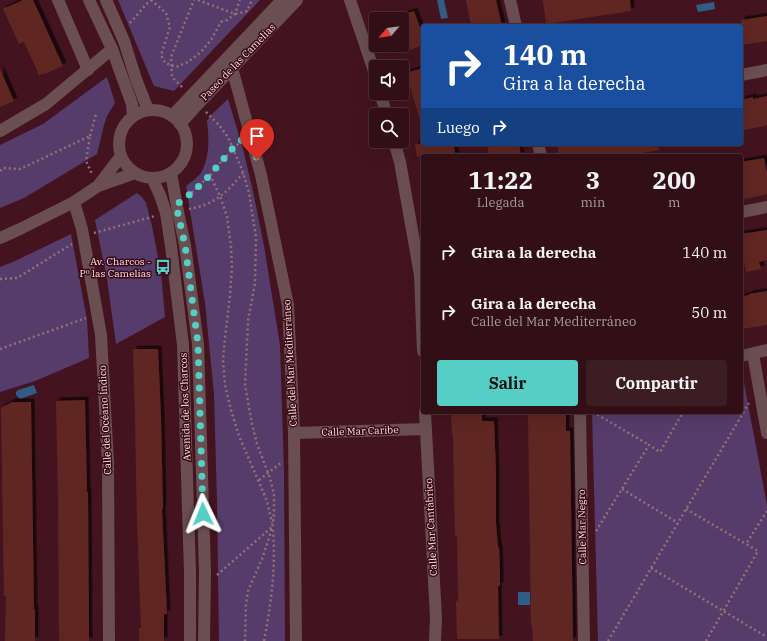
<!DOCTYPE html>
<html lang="es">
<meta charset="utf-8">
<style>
body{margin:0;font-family:"IBM Plex Serif",serif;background:#3d1d24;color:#f1f3f6;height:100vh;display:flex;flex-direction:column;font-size:15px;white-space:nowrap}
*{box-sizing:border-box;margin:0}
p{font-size:13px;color:#a89ca1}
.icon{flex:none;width:22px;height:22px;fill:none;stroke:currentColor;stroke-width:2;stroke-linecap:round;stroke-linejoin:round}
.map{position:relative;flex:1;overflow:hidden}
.sheet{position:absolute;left:421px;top:154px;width:322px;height:260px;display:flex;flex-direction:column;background:#320f17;border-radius:4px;box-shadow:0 4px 16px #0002,0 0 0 1px #4d2f36}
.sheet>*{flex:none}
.hud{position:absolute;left:421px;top:24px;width:322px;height:122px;border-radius:4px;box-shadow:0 4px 16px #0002,0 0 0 1px #4d2f36;background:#1a4fa0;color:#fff;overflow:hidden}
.needle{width:26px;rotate:241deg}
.buttons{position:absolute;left:369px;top:12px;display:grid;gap:8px}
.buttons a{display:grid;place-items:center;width:40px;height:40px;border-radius:4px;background:#320f17;box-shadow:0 4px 16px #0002,0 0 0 1px #4d2f36;font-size:20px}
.pin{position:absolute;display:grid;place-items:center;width:34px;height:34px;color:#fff;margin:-41px -17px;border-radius:50% 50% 50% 0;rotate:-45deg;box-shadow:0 0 4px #0007}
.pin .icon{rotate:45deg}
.me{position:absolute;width:44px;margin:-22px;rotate:358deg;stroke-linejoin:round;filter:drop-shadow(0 0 3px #0008)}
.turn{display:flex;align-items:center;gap:14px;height:84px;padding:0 16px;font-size:18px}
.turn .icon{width:52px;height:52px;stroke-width:2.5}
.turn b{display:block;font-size:28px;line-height:34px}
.then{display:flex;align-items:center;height:38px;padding:0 16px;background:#0003;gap:8px;font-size:15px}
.eta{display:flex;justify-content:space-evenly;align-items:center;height:68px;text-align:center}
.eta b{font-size:24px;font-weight:700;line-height:28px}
.action{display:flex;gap:8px;margin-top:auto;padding:8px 16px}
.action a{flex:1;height:46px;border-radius:4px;background:#55cec5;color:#111;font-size:16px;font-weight:700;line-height:46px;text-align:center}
.action a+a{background:#3d1d24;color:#f1f3f6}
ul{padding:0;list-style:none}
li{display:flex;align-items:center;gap:12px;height:60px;padding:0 16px}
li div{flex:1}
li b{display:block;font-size:15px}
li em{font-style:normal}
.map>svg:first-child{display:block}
.green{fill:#563c6a}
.water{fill:#305d86}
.building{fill:#602821;filter:url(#shadow)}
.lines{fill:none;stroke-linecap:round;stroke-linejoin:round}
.path{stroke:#956f77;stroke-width:2.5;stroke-dasharray:2 3;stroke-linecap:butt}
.minor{stroke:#6a4e52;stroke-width:12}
.tertiary{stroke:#6a4e52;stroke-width:12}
.route{stroke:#55cec5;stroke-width:7;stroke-dasharray:0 12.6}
.labels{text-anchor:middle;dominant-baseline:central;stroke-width:3;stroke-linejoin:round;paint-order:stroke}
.street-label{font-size:10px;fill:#fde2e6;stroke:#380916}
.poi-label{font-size:10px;fill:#fde2e6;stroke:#380916;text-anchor:end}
</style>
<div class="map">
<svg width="767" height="641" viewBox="0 0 767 641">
<defs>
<filter id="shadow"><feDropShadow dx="3.5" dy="-3.5" stdDeviation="0" flood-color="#0009"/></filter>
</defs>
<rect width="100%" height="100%" fill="#43141f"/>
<!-- green -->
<g class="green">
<polygon points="118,0 260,0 174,91 154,86"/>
<polygon points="107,77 115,103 107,116 104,125 97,154 24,198 0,208 0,145 43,124"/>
<path d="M228 99 242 145 253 191 264 246 280 345 284 471 285 641H219L217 502 214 394 205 303 186 186C191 182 199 177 202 171 210 155 209 138 207 121L210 116Z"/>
<polygon points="137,193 142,197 146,203 152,226 161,273 165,317 116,344 107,279 95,220"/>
<polygon points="71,234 87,320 89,358 35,381 0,392 0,267 13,262"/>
<polygon points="741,367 767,505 767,641 598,641 592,412 741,412"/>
</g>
<!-- water -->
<g class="water">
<polygon points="437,0 444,0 448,18 441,19"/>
<polygon points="714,2 715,9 698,12 696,5"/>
<polygon points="34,385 37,393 20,399 16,395 16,392 18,390"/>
<rect x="518" y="592" width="12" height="13"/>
</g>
<!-- building -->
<g class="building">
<polygon points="23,0 33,0 63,66 44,74 43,74 39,75 24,42 19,44 3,9"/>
<polygon points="466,0 496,0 502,26 471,26"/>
<polygon points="543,0 630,0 631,11 546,24"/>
<polygon points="414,11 423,36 423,45 402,53 402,15"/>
<polygon points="767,16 767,41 741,45 741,20"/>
<polygon points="423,68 423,120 420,120 406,73"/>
<polygon points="0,69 14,101 0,107"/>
<polygon points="767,96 767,125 741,131 741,100 753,97 753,99"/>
<polygon points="415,144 453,144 456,156 423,156 417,157"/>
<polygon points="487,144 519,144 521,156 489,156"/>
<polygon points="557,144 659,144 659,150 626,156 559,156"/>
<polygon points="764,158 767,173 767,194 741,200 741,162"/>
<polygon points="767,230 767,260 759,262 761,269 746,272 741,243 741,234"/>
<polygon points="767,291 767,325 741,329 741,297 749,295 749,294"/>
<polygon points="133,349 158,349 161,418 163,509 162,509 167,614 164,614 164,641 139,641 139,628 141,628 137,522 135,416"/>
<polygon points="85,400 87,492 88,492 89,641 59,641 58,498 56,401"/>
<polygon points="12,402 31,402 34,609 35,609 35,641 5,641 6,596 4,596 1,408"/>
<polygon points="451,412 482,412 482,421 494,421 496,473 496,523 498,547 499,547 500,574 500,586 498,586 499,639 457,639 456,601 458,601 457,536 455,536 453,434 452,434"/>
<polygon points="528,412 566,412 566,431 570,431 573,641 533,641 532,625 531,625"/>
</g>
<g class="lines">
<!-- path -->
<g class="path">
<polyline points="151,0 166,13 170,27 161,55 165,63 176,67 188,62 201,52 211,40 221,22 227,20 235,14 240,0"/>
<polyline points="198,0 235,14 240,13 247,11 252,0"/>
<polyline points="130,23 150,0"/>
<polyline points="182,87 172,77 171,57 194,0"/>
<polyline points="206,112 219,125 228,137 243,172 249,193 256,237 255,283 248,321 245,385 252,424 257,444 270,478 274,494 274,511 273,523 270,535 262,559 248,591 246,604 245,641"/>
<polyline points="90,136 96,114"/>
<polyline points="0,171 3,168 20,169 90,136 86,161 92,174"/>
<polyline points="210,175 220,163 239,143"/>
<polyline points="188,196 210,175 220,196 227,217 231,246 232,268 230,296 225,338 223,360 225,385 231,410 239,436 267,501 272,523"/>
<path d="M189 209C194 208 199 207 204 205 221 199 232 186 243 173"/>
<polyline points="94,233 155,216"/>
<polyline points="0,279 17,278 72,244"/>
<polyline points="0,349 86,318"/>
<polyline points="593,412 649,445"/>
<polyline points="259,480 282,462"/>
<polyline points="622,489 678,523"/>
<polyline points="686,509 746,544"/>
<polyline points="596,531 649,445 660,452 683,412"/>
<polyline points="651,568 767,637"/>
<polyline points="217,575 272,527"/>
<path d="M264 641C271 604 276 568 273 530"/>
<polyline points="608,641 749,403"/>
<polyline points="706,641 758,551 746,544 767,511"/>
</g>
<!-- minor -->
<g class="minor">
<polyline points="58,0 88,70"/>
<polyline points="350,0 376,77"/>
<polyline points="510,0 516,26"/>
<polyline points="232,68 261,175 288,305 294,433 296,641"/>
<polyline points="741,75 767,70"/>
<polyline points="380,93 387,115"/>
<polyline points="0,131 46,104 112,49"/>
<polyline points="394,141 400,162 420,275 423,351"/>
<polyline points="538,144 541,156"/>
<polyline points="74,202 82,229 101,335 108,463 109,641"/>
<polyline points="741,212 767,207"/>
<polyline points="753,354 767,433"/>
<polyline points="741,356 767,350"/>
<polyline points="425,412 436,618 435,641"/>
<polyline points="580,412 584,641"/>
<polyline points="294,433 426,429"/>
</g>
<!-- tertiary -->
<g class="tertiary">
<polyline points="89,0 112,49 132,104 133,116"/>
<polyline points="106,0 124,41 136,79 148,110"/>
<circle cx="153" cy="144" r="34"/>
<polyline points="172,116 282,0"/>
<polyline points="180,124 198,104 297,0"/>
<polyline points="171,173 178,212 185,245 198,344 205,572 204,641"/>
<polyline points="152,178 160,195 166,213 171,246 183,345 190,573 190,641"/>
<polyline points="98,186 121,156"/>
<polyline points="0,238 20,229 74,202 98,186 135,173"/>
</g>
</g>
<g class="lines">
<!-- route -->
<polyline class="route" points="203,514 198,344 185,245 176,205 193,192 210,175 233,148 250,132 257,160"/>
</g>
<!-- icons -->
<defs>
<symbol id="bus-bare" viewBox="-9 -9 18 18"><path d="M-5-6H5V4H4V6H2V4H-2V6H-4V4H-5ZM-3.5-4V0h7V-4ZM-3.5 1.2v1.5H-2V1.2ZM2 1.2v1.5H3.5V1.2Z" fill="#55cec5" stroke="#380916" stroke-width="2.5" paint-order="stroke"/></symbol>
</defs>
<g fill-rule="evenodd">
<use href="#bus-bare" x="152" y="256" width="22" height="22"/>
</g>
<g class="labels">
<!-- street labels -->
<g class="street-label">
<text transform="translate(238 62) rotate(-46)">Paseo de las Camelias</text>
<text transform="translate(290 363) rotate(-93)">Calle del Mar Mediterráneo</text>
<text transform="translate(185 407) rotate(-92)">Avenida de los Charcos</text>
<text transform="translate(105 420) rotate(-93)">Calle del Océano Índico</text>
<text transform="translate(360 431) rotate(-2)">Calle Mar Caribe</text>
<text transform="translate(431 527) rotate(-93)">Calle Mar Cantábrico</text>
<text transform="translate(582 527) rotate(-91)">Calle Mar Negro</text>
</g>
<!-- poi labels -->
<g class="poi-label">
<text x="151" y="261">Av. Charcos -<tspan x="151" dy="12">Pº las Camelias</tspan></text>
</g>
</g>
</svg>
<div class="buttons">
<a><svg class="needle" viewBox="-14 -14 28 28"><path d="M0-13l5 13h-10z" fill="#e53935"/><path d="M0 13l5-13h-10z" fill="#a89ca1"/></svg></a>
<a><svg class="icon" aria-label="sound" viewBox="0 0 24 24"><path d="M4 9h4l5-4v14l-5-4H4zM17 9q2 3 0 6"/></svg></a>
<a><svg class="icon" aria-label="search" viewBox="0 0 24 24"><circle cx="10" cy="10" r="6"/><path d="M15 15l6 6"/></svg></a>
</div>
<div class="pin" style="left:257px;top:160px;background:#d93025"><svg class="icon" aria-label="arrive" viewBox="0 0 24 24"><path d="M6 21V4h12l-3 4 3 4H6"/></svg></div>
<svg class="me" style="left:203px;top:514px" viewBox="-20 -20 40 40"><path d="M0-17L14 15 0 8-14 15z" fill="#55cec5" stroke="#fff" stroke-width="4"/></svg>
<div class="hud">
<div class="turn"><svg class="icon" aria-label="right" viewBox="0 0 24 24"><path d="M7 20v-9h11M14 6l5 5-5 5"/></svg><div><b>140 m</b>Gira a la derecha</div></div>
<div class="then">Luego<svg class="icon" aria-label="right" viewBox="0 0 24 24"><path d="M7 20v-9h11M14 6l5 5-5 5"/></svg></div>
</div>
<section class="sheet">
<div class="eta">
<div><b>11:22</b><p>Llegada</p></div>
<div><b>3</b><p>min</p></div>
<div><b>200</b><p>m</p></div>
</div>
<ul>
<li><svg class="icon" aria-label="right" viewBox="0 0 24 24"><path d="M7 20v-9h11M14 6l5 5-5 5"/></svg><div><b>Gira a la derecha</b></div><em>140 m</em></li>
<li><svg class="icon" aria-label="right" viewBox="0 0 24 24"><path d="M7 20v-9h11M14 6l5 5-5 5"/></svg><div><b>Gira a la derecha</b><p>Calle del Mar Mediterráneo</p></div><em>50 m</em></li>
</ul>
<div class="action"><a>Salir</a><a>Compartir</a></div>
</section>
</div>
